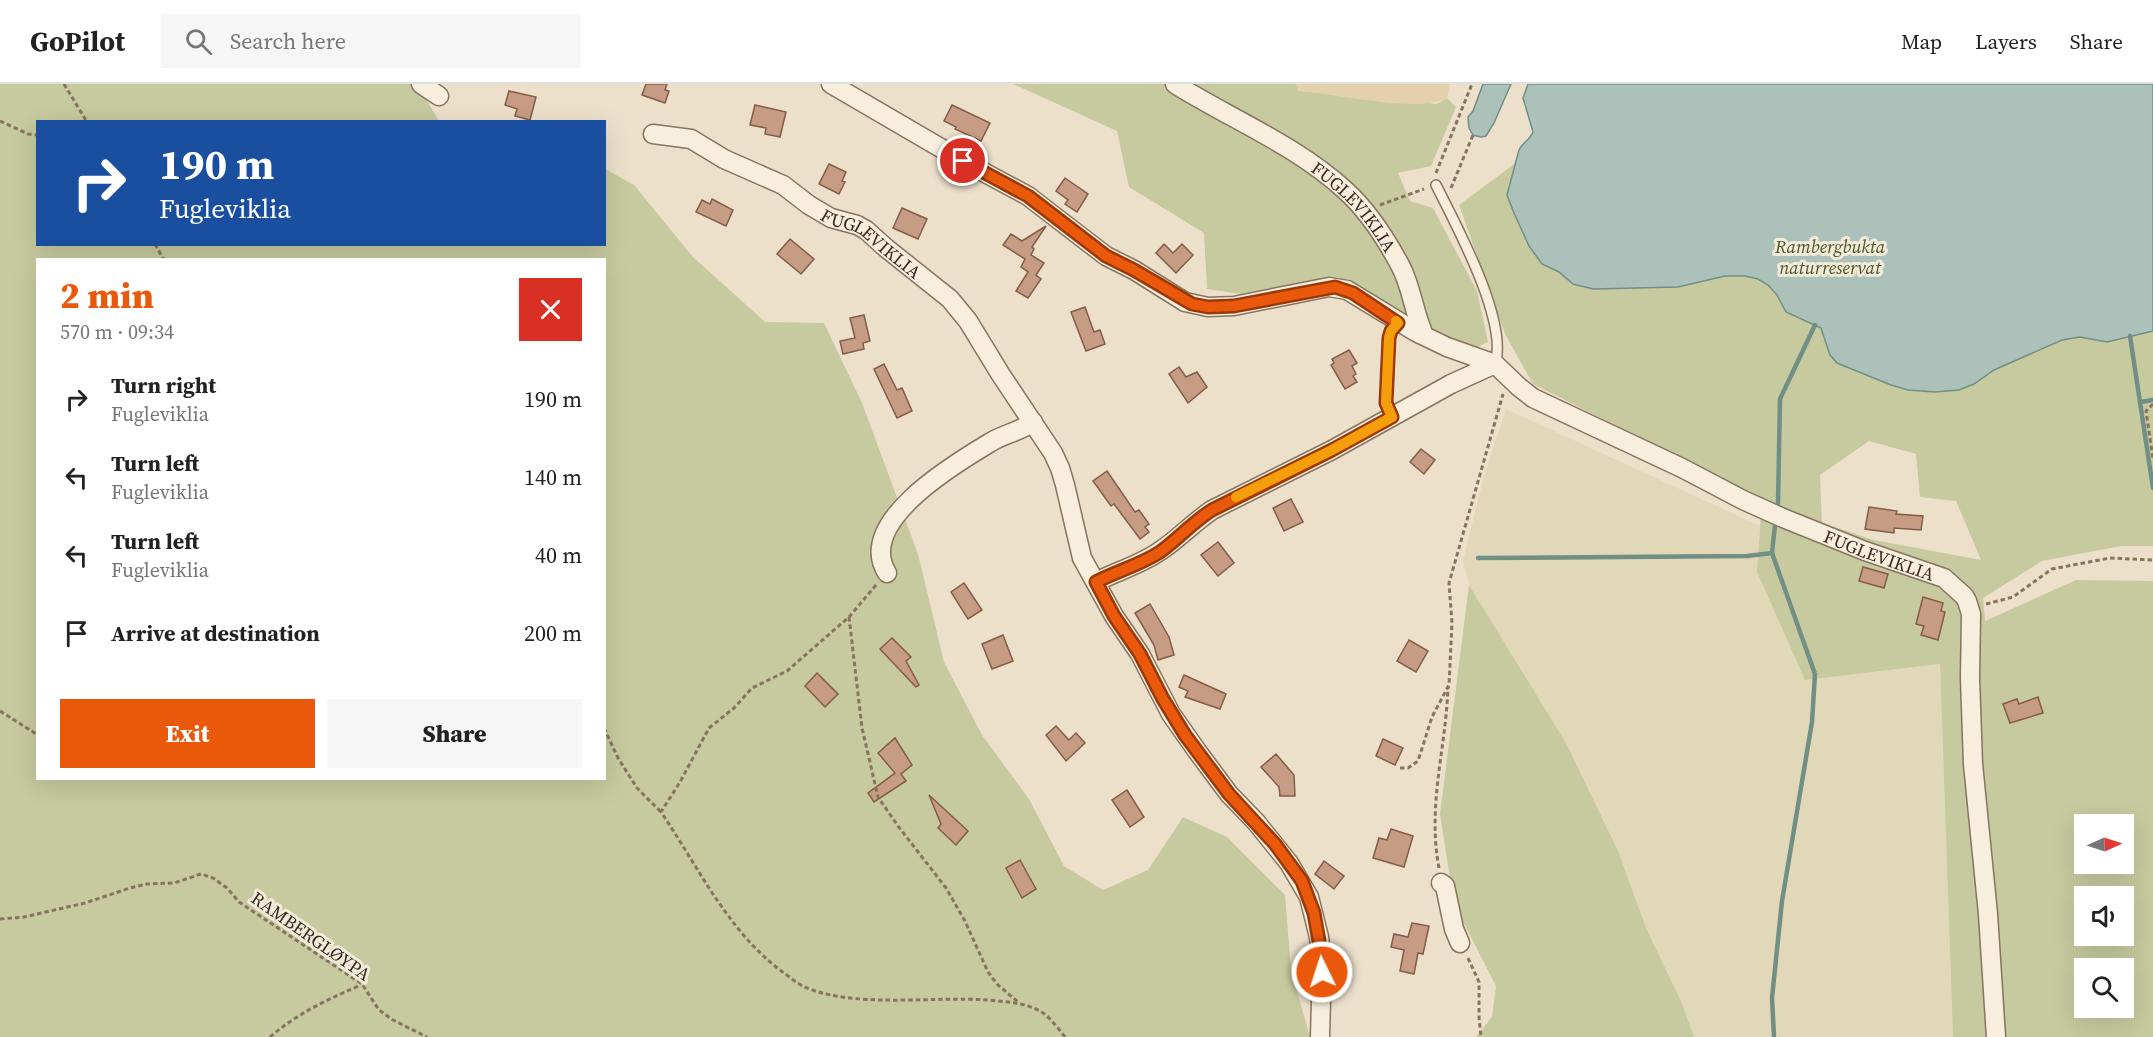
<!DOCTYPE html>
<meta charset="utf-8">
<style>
body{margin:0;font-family:"Source Serif 4",serif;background:#f6f6f6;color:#222;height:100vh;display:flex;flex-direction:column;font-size:22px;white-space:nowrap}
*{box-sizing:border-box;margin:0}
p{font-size:20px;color:#767676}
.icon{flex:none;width:33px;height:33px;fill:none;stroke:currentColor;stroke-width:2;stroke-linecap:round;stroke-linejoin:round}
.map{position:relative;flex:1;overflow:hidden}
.side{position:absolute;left:36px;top:174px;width:570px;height:522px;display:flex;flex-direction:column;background:#fff;border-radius:0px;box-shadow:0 6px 24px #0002}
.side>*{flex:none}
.guide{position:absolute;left:36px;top:36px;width:570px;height:126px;border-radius:0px;box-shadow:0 6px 24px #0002;background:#1a4fa0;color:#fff;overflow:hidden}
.needle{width:39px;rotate:87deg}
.controls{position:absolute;left:2074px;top:730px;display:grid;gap:12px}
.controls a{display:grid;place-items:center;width:60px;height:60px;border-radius:0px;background:#fff;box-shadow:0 6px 24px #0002;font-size:30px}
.pin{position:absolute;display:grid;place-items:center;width:51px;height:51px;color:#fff;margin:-26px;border:3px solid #fff;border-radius:50%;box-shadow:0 2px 6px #0007}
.me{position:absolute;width:66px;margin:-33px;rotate:356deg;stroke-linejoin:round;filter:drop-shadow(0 0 4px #0008)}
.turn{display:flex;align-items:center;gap:21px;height:126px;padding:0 24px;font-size:27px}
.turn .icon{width:78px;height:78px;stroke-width:2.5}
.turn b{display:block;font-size:42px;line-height:51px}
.round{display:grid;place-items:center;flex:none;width:63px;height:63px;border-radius:0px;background:#f6f6f6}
.head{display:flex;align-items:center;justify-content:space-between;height:102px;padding:0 24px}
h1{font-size:36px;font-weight:800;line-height:45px;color:#ea580c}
.primary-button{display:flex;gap:12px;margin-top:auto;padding:12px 24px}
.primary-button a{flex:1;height:69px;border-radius:0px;background:#ea580c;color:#fff;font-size:24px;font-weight:800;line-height:69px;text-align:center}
.primary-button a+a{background:#f6f6f6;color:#222}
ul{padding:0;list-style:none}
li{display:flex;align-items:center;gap:18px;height:78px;padding:0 24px}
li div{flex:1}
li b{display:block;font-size:22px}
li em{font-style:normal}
header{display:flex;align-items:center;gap:36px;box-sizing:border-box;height:84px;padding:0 30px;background:#fff;border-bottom:2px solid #e0e0e0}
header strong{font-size:28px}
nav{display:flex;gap:33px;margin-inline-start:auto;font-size:21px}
.search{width:420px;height:54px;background:#f6f6f6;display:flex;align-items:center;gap:15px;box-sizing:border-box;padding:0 21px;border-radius:0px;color:#767676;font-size:22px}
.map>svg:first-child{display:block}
.farmland{fill:#e1d8b9}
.green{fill:#c7c99f;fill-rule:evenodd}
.sand{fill:#e4d1ab}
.water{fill:#abc1b9;stroke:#728f86;stroke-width:1.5}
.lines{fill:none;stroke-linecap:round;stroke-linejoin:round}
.stream{stroke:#728f86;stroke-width:4.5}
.building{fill:#c69c84;stroke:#845c48;stroke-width:1.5}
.lane-casing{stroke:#877360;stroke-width:12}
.street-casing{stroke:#877360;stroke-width:21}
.path{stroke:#877360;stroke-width:3;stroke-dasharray:4.5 3;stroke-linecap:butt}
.lane{stroke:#f7eede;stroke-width:9}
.street{stroke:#f7eede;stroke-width:18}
.route-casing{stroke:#983908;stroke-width:15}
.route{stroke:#ea580c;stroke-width:10}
.slow{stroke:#f59e0b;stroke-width:10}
.labels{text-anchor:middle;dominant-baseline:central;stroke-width:6;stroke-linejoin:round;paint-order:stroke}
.street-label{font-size:18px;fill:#392c22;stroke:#f3ebda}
.park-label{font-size:18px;font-style:italic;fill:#4c542b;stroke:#f3ebda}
</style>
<header>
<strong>GoPilot</strong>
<div class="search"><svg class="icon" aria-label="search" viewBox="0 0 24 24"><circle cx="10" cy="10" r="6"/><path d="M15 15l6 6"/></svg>Search here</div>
<nav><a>Map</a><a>Layers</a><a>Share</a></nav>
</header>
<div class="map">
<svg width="2153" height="953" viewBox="0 0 2153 953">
<rect width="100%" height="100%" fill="#ece0cb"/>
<!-- farmland -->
<polygon class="farmland" points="1506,325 1760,442 1757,488 1805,596 1940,580 1953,953 1694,953 1681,917 1646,844 1566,659 1469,501 1463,477 1483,396"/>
<!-- green -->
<g class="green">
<path d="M0 0H417L439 37 38 38V160H604L605 85 634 101 693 173 765 238 824 239 862 319 918 470 944 578 982 651 1029 715 1064 782 1103 806 1148 786 1183 733 1227 753 1285 811 1291 886 1310 953H0ZM38 176H604V694H38Z"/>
<polygon points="1013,0 1296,0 1299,7 1437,20 1447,14 1456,23 1431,82 1398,89 1410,117 1433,124 1477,207 1488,258 1469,267 1387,223 1337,193 1255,212 1207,205 1204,149 1129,103 1117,47"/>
<path d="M1528 0H2153V462H2121L2042 477 1983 514 1985 537 2076 496 2153 497V953H1953L1940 580 1805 596 1757 488 1762 415 1533 300 1505 250 1459 121 1514 80 1522 61 1531 53C1537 34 1516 24 1528 0ZM1869 357 1916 370 1920 413 1956 417 1981 476 1874 456 1822 439 1820 391ZM2085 741H2124V780H2085ZM2085 813H2124V852H2085ZM2085 885H2124V924H2085Z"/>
<polygon points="1469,501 1566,659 1618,767 1646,844 1681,917 1694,953 1476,953 1492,933 1496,902 1454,820 1440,730"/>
</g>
<!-- sand -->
<path class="sand" d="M1296 0H1450L1447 14C1420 30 1334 9 1298 7Z"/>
<!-- water -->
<g class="water">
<polygon points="1483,0 1511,0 1494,39 1486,52 1481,53 1473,51 1469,44 1468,33 1473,27"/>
<path d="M1528 0H2153V247L2107 258 2080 253 2062 256 1994 286 1974 300 1959 306 1935 308 1908 306 1891 301 1837 279 1830 271 1821 244 1786 228 1777 211 1768 201 1758 195 1745 192H1725L1678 203 1593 205 1573 200 1559 188 1542 180 1529 162 1514 129 1507 111 1519 66C1522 59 1530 56 1533 48L1523 14Z"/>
</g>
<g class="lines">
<!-- stream -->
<g class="stream">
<polyline points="2130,252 2153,404"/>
<polyline points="2141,318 2153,316"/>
<polyline points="1778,419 1780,315 1815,241"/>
<polyline points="1478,474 1747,472 1772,469"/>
<polyline points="1774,953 1772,914 1782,817 1812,638 1815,590 1772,469 1775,441"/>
</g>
</g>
<!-- building -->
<g class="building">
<polygon points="646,0 667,0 665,6 669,7 665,19 642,11"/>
<polygon points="509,7 536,13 530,36 515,32 517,25 505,21"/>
<polygon points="755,21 786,28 780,53 765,50 766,44 750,41"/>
<polygon points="952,21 990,39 981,57 955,45 956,43 944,37"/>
<polygon points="829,80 846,88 842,97 845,98 839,110 819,100"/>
<polygon points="1065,94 1088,110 1077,128 1065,120 1068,116 1056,107"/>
<polygon points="712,115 733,126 726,142 696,128 702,116 710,120"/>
<polygon points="902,124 927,135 918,155 893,144"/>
<polygon points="1046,142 1032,163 1034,165 1031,171 1044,179 1036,191 1041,195 1028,214 1016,207 1028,188 1021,183 1025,175 1003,161 1011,150 1022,157"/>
<polygon points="790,155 814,175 801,190 777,170"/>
<polygon points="1164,160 1173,169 1182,160 1193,171 1176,189 1156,169"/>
<polygon points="1085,223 1094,248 1100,246 1105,260 1086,267 1071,228"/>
<polygon points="864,231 870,257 863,259 864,265 843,270 840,257 855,254 850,234"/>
<polygon points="1349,266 1357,279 1352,282 1356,290 1353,292 1357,298 1345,305 1331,281 1334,279 1332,275"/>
<polygon points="884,280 897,306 902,304 912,327 897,334 874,285"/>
<polygon points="1179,283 1186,293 1197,288 1207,303 1188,319 1169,290"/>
<polygon points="1421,365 1435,376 1424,390 1410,378"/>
<polygon points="1107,387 1135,428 1139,426 1149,440 1145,443 1149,448 1140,455 1114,420 1111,422 1093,397"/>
<polygon points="1291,415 1303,438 1284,447 1273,424"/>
<polygon points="1869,423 1897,427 1896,430 1923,432 1921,446 1894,444 1894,449 1865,445"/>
<polygon points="1218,458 1234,479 1218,492 1201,471"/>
<polygon points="1863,483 1888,490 1884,504 1859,497"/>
<polygon points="964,499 982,526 968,535 951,508"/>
<polygon points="1923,513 1943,519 1941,527 1945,528 1938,556 1921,551 1924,542 1916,540"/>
<polygon points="1150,520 1169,553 1174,571 1158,576 1154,561 1135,529"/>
<polygon points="1003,551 1013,577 992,585 982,560"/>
<polygon points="892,554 911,573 906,577 919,601 916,603 880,565"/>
<polygon points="1409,556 1428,567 1416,588 1397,577"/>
<polygon points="817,589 838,610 825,623 805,602"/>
<polygon points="1184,591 1226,610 1220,625 1185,613 1188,607 1179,603"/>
<polygon points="2038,613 2043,629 2010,639 2003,620 2017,615 2019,620"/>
<polygon points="1056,642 1069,656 1076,649 1085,659 1066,677 1046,651"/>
<polygon points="895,654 912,681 901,690 906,697 874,718 868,709 895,689 878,669"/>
<polygon points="1383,655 1403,664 1395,681 1376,672"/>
<polygon points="1276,670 1294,691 1295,712 1280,712 1279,703 1261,683"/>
<polygon points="1127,706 1144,733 1130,743 1112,716"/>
<polygon points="929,711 968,747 956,761 938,744 941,740"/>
<polygon points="1391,745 1413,752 1404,783 1373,774 1379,754 1387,756"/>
<polygon points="1020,776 1036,805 1022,814 1006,784"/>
<polygon points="1324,777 1344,792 1334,805 1315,790"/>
<polygon points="1412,839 1429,842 1423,870 1418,869 1414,890 1400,887 1404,866 1391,863 1394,850 1408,853"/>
</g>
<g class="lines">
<defs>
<g id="lane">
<path d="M1436 101C1456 141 1509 238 1495 280"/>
<polyline points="1392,333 1386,319 1389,254 1391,247 1398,239"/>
</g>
<g id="street">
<polyline points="421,0 439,12"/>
<path id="s1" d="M831 0 963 77 1028 112 1106 172 1134 186 1185 218 1208 223 1234 222 1329 203 1347 206 1416 248 1447 263 1495 280 1519 303 1533 314 1682 384 1743 416 1783 434 1865 467 1944 494 1964 512 1967 517 1971 530 1970 594 1973 680 1988 830 1996 953"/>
<path id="s2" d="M1175 0C1231 35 1296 61 1346 107 1368 127 1386 155 1400 181 1411 201 1413 224 1422 246L1420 250"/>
<path id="s3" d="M653 50 691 55 724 75 783 101 809 121 831 134 857 141 866 146 886 164 950 215 968 237 1001 291 1053 369 1060 384 1065 401 1082 474 1114 532 1140 570 1171 630 1197 667 1229 710 1256 738 1289 779 1309 813 1319 853 1322 879 1320 953"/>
<path d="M887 489C855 438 956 379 991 358 1004 350 1021 347 1033 338"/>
<path d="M1096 498C1117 487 1140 481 1160 467 1178 455 1193 439 1212 426L1332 366 1451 300 1495 280"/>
<polyline points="1441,799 1445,802 1454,845 1460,859"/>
</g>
</defs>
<!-- lane casing -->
<use href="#lane" class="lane-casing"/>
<!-- street casing -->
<use href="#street" class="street-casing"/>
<!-- path -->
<g class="path">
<polyline points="64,0 87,38"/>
<polyline points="0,37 28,50 38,51"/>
<polyline points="1436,89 1472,0"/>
<polyline points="1451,104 1473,51"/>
<polyline points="1380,121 1424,105"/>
<polyline points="155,160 164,176"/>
<polyline points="2153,320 2146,327 2153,375"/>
<path d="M876 501 849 533 787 587 752 604 734 624 709 644 680 698 661 728C699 784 728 848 784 889 790 893 796 899 803 902 851 925 933 912 987 916 1006 918 1023 918 1040 927 1050 933 1058 944 1065 953"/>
<polyline points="1986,520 2013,513 2052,485 2110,474 2153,476"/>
<polyline points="849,533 862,644 878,713 898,742 946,804 965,837 988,888 997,900 1018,918"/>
<polyline points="0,627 38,651"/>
<polyline points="604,644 618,674 637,704 661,728"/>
<polyline points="1400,684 1408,684 1418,677 1432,633 1449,601 1452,539 1449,499 1503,310"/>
<path d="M1439 784C1427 721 1446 665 1448 603"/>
<polyline points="0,835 24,833 85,819 130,804 147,800 174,799 201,790 213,794 227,804 239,818 362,900 379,926 393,936 427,953"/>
<polyline points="1468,874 1479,898 1479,933 1481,953"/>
<path d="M270 953C298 929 328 915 361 901"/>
</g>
<!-- lane -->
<use href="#lane" class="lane"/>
<!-- street -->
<use href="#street" class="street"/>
</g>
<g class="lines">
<defs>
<path id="route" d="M963 77 1028 112 1106 172 1134 186 1192 220 1208 223 1234 222 1335 203 1353 209 1398 239 1391 247 1389 254 1386 319 1392 333 1332 366 1212 426C1193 438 1178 455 1160 468 1140 481 1117 487 1096 498L1114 532 1140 570 1163 615 1185 651 1229 710 1275 760 1302 797 1314 829 1320 863 1322 888"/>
</defs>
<!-- route casing -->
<use href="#route" class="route-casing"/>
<!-- route -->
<use href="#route" class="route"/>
<!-- slow -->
<polyline class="slow" points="1236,413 1332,366 1392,333 1386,319 1389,254 1391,247 1398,239 1396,237"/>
</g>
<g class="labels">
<!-- street labels -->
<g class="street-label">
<text stroke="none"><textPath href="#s2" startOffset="219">FUGLEVIKLIA</textPath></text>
<text stroke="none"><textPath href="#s3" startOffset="248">FUGLEVIKLIA</textPath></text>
<text stroke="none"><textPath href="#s1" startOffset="1179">FUGLEVIKLIA</textPath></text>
<text transform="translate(311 852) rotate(35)">RAMBERGLØYPA</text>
</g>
<!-- park labels -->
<g class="park-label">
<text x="1830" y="162">Rambergbukta<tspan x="1830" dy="21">naturreservat</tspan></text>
</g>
</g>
</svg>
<div class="controls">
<a><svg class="needle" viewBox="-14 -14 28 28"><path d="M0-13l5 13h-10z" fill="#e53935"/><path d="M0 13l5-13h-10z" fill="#767676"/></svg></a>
<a><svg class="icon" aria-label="sound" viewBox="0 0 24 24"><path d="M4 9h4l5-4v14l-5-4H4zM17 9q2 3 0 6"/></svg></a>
<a><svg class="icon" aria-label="search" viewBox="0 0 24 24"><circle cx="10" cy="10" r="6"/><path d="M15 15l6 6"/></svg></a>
</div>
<div class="pin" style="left:963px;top:77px;background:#d93025"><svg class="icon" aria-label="arrive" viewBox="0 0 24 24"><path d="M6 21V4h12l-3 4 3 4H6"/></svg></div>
<svg class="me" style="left:1322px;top:888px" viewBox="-20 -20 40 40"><circle r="17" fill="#ea580c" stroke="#fff" stroke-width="3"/><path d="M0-11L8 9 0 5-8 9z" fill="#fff"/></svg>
<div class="guide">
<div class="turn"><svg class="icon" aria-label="right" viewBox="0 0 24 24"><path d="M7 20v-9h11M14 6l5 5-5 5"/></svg><div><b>190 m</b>Fugleviklia</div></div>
</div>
<section class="side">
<div class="head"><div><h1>2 min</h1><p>570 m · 09:34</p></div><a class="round" style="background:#d93025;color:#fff"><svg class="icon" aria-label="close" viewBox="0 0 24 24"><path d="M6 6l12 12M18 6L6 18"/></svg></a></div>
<ul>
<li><svg class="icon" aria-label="right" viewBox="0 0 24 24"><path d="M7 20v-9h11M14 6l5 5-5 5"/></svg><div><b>Turn right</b><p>Fugleviklia</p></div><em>190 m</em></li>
<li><svg class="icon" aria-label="left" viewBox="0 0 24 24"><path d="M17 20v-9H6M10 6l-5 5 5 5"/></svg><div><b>Turn left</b><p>Fugleviklia</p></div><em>140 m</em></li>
<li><svg class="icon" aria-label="left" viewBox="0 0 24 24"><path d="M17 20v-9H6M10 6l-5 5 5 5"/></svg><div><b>Turn left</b><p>Fugleviklia</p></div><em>40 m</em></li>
<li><svg class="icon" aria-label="arrive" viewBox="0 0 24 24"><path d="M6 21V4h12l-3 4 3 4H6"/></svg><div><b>Arrive at destination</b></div><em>200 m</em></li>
</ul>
<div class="primary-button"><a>Exit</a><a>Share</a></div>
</section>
</div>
